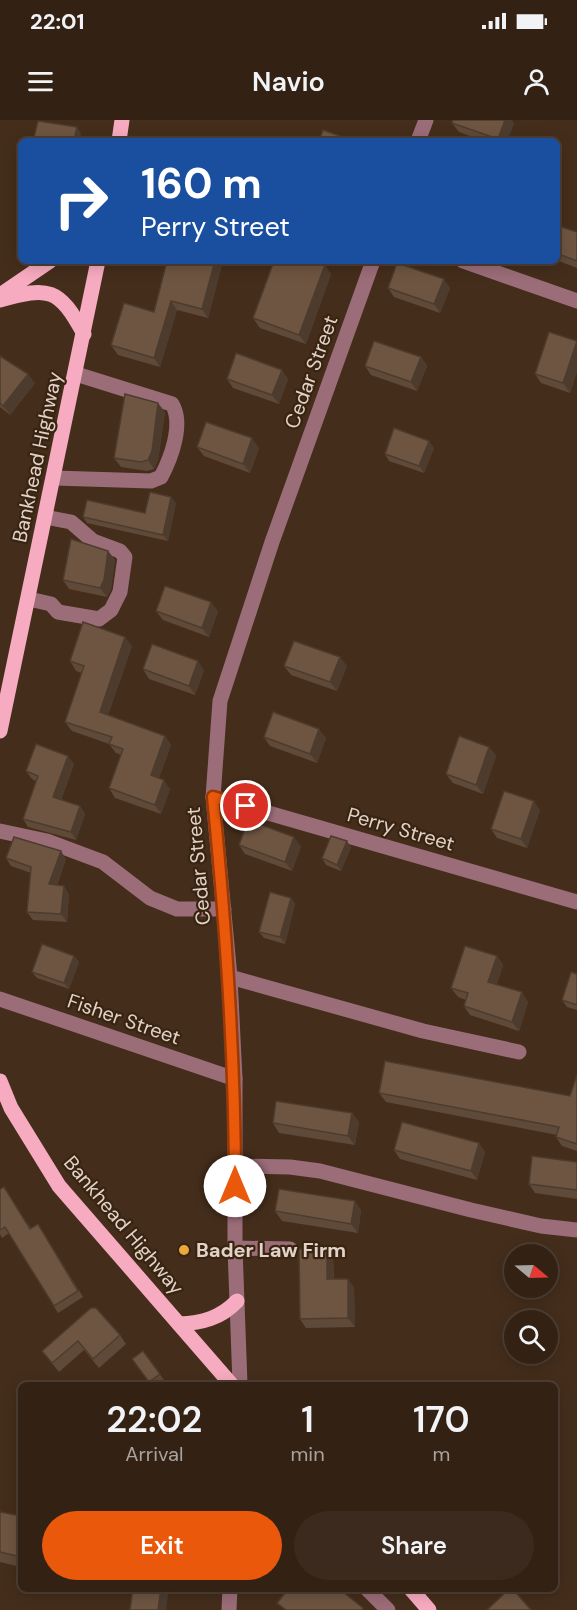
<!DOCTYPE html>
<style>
body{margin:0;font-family:"DM Sans",sans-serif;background:#3b2a1d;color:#f1f3f6;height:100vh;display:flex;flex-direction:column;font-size:22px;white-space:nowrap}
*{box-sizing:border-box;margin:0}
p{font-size:20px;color:#a9a4a0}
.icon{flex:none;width:33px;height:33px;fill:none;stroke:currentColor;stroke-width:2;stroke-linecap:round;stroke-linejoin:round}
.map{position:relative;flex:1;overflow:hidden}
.sheet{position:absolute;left:18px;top:1262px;width:540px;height:210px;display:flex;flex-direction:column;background:#332214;border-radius:9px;box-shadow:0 3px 15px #0003,0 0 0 2px #4e3f34}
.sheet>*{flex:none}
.banner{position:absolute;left:18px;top:18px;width:542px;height:126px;border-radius:9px;box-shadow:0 3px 15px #0003,0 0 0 2px #4e3f34;background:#1a4fa0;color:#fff;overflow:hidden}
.needle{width:39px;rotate:109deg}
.tools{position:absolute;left:504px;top:1124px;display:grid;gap:12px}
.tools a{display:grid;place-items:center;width:54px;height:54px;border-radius:50%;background:#332214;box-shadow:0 3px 15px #0003,0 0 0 2px #4e3f34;font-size:30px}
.pin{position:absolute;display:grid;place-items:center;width:51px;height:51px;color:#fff;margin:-26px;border:3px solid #fff;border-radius:50%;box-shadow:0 2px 6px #0007}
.me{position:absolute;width:66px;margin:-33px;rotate:0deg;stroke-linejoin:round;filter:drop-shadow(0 0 4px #0008)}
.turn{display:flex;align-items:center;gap:21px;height:126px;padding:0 24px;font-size:27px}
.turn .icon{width:78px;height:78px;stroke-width:2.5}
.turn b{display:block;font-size:42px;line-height:51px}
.eta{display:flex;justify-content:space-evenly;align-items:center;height:102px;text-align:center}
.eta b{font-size:36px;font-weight:600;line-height:42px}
.primary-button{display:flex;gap:12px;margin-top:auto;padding:12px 24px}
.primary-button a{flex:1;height:69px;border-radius:36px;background:#ea580c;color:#fff;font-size:24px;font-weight:600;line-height:69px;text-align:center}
.primary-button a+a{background:#3b2a1d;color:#f1f3f6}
.status{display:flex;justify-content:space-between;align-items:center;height:42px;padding:0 30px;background:#332214;direction:ltr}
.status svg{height:16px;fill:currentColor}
header{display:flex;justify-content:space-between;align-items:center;height:78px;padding:0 24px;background:#332214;font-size:27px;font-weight:600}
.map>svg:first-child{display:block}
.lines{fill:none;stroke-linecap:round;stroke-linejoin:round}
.minor{stroke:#9b6d79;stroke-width:15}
.major{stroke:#f7abc0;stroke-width:15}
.wall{fill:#5f4938}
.shaded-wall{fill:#4d3c2e}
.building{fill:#6e5541;stroke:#4d3c2e;stroke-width:1.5}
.route-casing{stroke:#983908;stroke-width:15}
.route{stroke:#ea580c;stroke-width:10}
.poi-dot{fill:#eda83b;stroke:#392311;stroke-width:2}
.labels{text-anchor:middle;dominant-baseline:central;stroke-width:4.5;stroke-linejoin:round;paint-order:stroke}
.street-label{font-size:20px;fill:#e2d3c8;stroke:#392311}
.poi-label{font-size:20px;font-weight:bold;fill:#e2d3c8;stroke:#392311;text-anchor:start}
</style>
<div class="status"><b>22:01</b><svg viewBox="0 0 49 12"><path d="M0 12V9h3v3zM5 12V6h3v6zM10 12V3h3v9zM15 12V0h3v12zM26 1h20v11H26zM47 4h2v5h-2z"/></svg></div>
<header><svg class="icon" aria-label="menu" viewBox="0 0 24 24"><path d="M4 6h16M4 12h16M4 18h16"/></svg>Navio<svg class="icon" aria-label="person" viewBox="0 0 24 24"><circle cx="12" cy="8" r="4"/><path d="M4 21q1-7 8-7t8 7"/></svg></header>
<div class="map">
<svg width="577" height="1490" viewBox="0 0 577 1490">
<rect width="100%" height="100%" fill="#442d1b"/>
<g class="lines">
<!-- minor -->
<g class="minor">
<polyline points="418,21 426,0"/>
<polyline points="463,141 577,181"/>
<path d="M54 358 151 361 161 357C171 338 184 304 172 284L76 254"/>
<polyline points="29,479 51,484 58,492 99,499 111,490 120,472 125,437 120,431 93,421 71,402 45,397"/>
<polyline points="213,677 577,782"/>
<polyline points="0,711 47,721 103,742 150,778 177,789 224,789"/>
<polyline points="230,857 423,911 519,932"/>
<polyline points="0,879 235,959"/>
<polyline points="235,1046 290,1047 320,1051 471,1090 541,1106 577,1110"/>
<polyline points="235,1128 290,1129"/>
<polyline points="240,1264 235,1128 235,959 230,857 213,677 220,581 272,422 373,141"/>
<polyline points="366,1468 388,1490"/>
<polyline points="229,1490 230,1468"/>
</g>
<!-- major -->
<g class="major">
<polyline points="119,21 122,0"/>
<polyline points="3,173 50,141"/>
<path d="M0 180C49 166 59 168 84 214"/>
<polyline points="0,611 98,141"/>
<polyline points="0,961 11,988 59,1066 231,1264"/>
<path d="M179 1204C202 1203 221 1198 237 1181"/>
<polyline points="410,1468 429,1490"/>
</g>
</g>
<!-- wall -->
<g class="wall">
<polygon points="452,3 514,3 507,21 484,21 459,12"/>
<polygon points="556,105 577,112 577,148 556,140"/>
<polygon points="223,141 208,198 177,190 160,247 118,235 111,225 154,192"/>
<polygon points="331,154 306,224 260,208 253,198"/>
<polygon points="388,168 450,168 440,193 394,177"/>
<polygon points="577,221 577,251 570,273 541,263 535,254"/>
<polygon points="0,236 35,263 10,295 0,287"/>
<polygon points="421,237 427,246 417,271 371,255 365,246"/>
<polygon points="227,259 288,259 279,284 233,268"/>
<polygon points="165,292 158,340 154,349 147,351 121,347 114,338"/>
<polygon points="197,327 259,328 250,353 204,336"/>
<polygon points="434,328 424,353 389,341 385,334"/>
<polygon points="176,383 168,421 87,403 83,397 145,393"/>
<polygon points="108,431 115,440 111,469 107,477 69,469 63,460"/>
<polygon points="156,491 218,491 209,517 163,500"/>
<polygon points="132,526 108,595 165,616 171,625 159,658 170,669 161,694 115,678 109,668 121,635 116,633 109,624 72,611 65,602 82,553 76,551 70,541"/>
<polygon points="284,546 347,546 337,571 291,555"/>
<polygon points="143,549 204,550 195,575 149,559"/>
<polygon points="264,617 326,618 317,643 270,626"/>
<polygon points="489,627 496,636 483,674 453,663 446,654"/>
<polygon points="74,644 61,680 80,686 85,694 76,720 28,707 23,699 36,661 32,659 26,651"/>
<polygon points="540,690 527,728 497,718 491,709"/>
<polygon points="239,725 301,726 292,751 245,734"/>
<polygon points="351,727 341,751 326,745 322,738"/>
<polygon points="6,738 66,739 57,765 69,774 67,802 33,800 27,792 31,753 11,746"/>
<polygon points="291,778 295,784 285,824 264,818 259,812"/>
<polygon points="74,836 79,842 69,869 37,858 32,852"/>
<polygon points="497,836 503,845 497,864 528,882 519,911 470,895 464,886 466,880 458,877 451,868"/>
<polygon points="577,854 577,890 567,887 562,880"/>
<polygon points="577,955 577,1031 562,1026 556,1017 557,1015 386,982 379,973 570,976"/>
<polygon points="352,993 359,1002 355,1025 279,1013 273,1003"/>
<polygon points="479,1023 485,1032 477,1060 400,1039 394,1030"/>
<polygon points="577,1042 577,1079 535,1073 529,1064"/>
<polygon points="0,1069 31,1108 38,1104 83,1177 58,1193 9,1113 2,1118 0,1114"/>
<polygon points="361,1090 358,1113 282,1101 275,1091"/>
<polygon points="327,1128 333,1138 334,1159 348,1159 354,1168 355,1207 306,1208 300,1199"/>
<polygon points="91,1188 120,1215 126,1224 99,1248 84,1230 59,1252 42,1231"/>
<polygon points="143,1231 164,1260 158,1264 151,1264 132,1239"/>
<polygon points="0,1392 21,1396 21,1447 0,1442"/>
</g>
<!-- shaded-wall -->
<g class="shaded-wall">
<polygon points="505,0 512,0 514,3 507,21 499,21 498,19"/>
<polygon points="77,7 81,13 80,21 74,21"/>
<polygon points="215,141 223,141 208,198 202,189"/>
<polygon points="325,145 331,154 306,224 299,215"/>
<polygon points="444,159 450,168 440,193 434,184"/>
<polygon points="171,181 177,190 160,247 154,238"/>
<polygon points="577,223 577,251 570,273 563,263"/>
<polygon points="421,237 427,246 417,271 411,262"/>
<polygon points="282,250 288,259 279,284 272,275"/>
<polygon points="28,254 35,263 10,295 3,286"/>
<polygon points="158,283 165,292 158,340 154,349 148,340"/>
<polygon points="252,318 259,328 250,353 243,344"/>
<polygon points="429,321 434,328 424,353 419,346"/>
<polygon points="171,377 176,383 168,421 163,415"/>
<polygon points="108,431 115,440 111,469 107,477 100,468"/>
<polygon points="211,482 218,491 209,517 202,508"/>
<polygon points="125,517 132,526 106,601 100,592"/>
<polygon points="340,537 347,546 337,571 330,562"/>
<polygon points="198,541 204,550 195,575 189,566"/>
<polygon points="319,609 326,618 317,643 310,634"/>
<polygon points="165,616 171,625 157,664 151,655"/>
<polygon points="489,627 496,636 483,674 476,665"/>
<polygon points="68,636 74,644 59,685 53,677"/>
<polygon points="164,660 170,669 161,694 155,685"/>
<polygon points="534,681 540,690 527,728 521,719"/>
<polygon points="80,686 85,694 76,720 71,712"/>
<polygon points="294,717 301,726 292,751 285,742"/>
<polygon points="347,721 351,727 341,751 337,745"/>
<polygon points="61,731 66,739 54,772 49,764"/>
<polygon points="64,766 69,774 67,802 61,794"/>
<polygon points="291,778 295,784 285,824 280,817"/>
<polygon points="74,836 79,842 69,869 64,863"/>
<polygon points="497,836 503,845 495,871 488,862"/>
<polygon points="522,872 528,882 519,911 512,902"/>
<polygon points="352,993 359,1002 355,1025 348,1016"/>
<polygon points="479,1023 485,1032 477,1060 471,1051"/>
<polygon points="355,1081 361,1090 358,1113 351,1104"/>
<polygon points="327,1128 333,1138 334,1168 327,1159"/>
<polygon points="348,1159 354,1168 355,1207 348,1198"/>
<polygon points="161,1468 169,1468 166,1490 158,1490"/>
</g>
<!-- building -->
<g class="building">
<polygon points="453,0 505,0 498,19 452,3"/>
<polygon points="38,1 77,7 74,21 33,21"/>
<polygon points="323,10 354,21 319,21"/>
<polygon points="556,105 577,112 577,141 556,133"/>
<polygon points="167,141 215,141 202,189 171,181 154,238 111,225 124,183 154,192"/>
<polygon points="274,141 314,141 325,145 299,215 253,198"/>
<polygon points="397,143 444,159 434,184 388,168"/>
<polygon points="549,212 577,221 563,263 535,254"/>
<polygon points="374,221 421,237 411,262 365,246"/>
<polygon points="236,233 282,250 272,275 227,259"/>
<polygon points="0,236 28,254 3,286 0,283"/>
<polygon points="125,274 158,283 152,331 148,340 141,342 114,338"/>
<polygon points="206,302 252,318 243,344 197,327"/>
<polygon points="394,308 429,321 419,346 385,334"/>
<polygon points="150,372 171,377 163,415 83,397 87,380 145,393"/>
<polygon points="71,419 108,431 104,460 100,468 63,460"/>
<polygon points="165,466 211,482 202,508 156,491"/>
<polygon points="83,502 125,517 100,592 165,616 151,655 164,660 155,685 109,668 123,629 109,624 112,617 65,602 84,546 70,541"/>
<polygon points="294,521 340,537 330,562 284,546"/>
<polygon points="152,524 198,541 189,566 143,549"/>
<polygon points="273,592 319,609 310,634 264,617"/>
<polygon points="459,616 489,627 476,665 446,654"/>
<polygon points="36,624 68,636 53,677 80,686 71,712 23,699 38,656 26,651"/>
<polygon points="504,671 534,681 521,719 491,709"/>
<polygon points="248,700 294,717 285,742 239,725"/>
<polygon points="331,716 347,721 337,745 322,738"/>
<polygon points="14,717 61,731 49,764 64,766 61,794 27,792 31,747 6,738"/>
<polygon points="270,772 291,778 280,817 259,812"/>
<polygon points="42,824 74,836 64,863 32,852"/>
<polygon points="465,826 497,836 488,862 522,872 512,902 464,886 468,873 451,868"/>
<polygon points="571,852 577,854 577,885 562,880"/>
<polygon points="385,941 570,976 577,955 577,1024 556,1017 559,1007 379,973"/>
<polygon points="276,981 352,993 348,1016 273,1003"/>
<polygon points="402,1002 479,1023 471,1051 394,1030"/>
<polygon points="532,1036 577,1042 577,1070 529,1064"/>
<polygon points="4,1067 30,1109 38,1104 78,1171 54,1186 5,1107 0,1110 0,1069"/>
<polygon points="279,1069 355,1081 351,1104 275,1091"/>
<polygon points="327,1128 327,1159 348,1159 348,1198 300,1199 299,1129"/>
<polygon points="91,1188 96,1188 120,1215 93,1239 78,1221 52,1243 42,1231"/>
<polygon points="143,1231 160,1254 149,1262 132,1239"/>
<polygon points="0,1392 21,1396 21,1437 0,1432"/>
<polygon points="133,1468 161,1468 158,1490 130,1490"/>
<polygon points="289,1468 338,1468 363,1488 362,1490 286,1490 277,1483"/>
<polygon points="510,1468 512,1468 531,1490 487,1490"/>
</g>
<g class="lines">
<defs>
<path id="route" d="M235 1066C235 935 226 807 213 677L246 686"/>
</defs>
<!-- route casing -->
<use href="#route" class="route-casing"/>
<!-- route -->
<use href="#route" class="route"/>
</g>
<!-- markers -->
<circle class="poi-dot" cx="184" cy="1130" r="6"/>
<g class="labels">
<!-- street labels -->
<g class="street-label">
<text transform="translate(311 252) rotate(-70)">Cedar Street</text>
<text transform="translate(37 337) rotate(-78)">Bankhead Highway</text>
<text transform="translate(401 709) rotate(16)">Perry Street</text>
<text transform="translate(198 746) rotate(-95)">Cedar Street</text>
<text transform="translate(124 899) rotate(19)">Fisher Street</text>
<text transform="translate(124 1105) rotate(50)">Bankhead Highway</text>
</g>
<!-- poi labels -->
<g class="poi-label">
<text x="196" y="1130">Bader Law Firm</text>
</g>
</g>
</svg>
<div class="tools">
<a><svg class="needle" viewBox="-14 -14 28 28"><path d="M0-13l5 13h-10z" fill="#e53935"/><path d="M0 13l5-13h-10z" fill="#a9a4a0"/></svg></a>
<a><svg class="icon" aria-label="search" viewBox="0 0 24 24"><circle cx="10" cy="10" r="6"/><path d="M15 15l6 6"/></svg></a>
</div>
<div class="pin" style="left:246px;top:686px;background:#d93025"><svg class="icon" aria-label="arrive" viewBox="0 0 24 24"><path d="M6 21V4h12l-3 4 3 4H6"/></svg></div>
<svg class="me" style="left:235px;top:1066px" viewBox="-20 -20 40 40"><circle r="19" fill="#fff"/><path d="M0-13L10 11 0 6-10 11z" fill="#ea580c"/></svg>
<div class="banner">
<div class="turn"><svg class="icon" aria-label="right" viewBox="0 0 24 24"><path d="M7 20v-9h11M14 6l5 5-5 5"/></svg><div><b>160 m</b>Perry Street</div></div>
</div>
<section class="sheet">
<div class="eta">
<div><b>22:02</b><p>Arrival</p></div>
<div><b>1</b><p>min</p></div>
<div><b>170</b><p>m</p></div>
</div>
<div class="primary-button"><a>Exit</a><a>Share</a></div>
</section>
</div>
